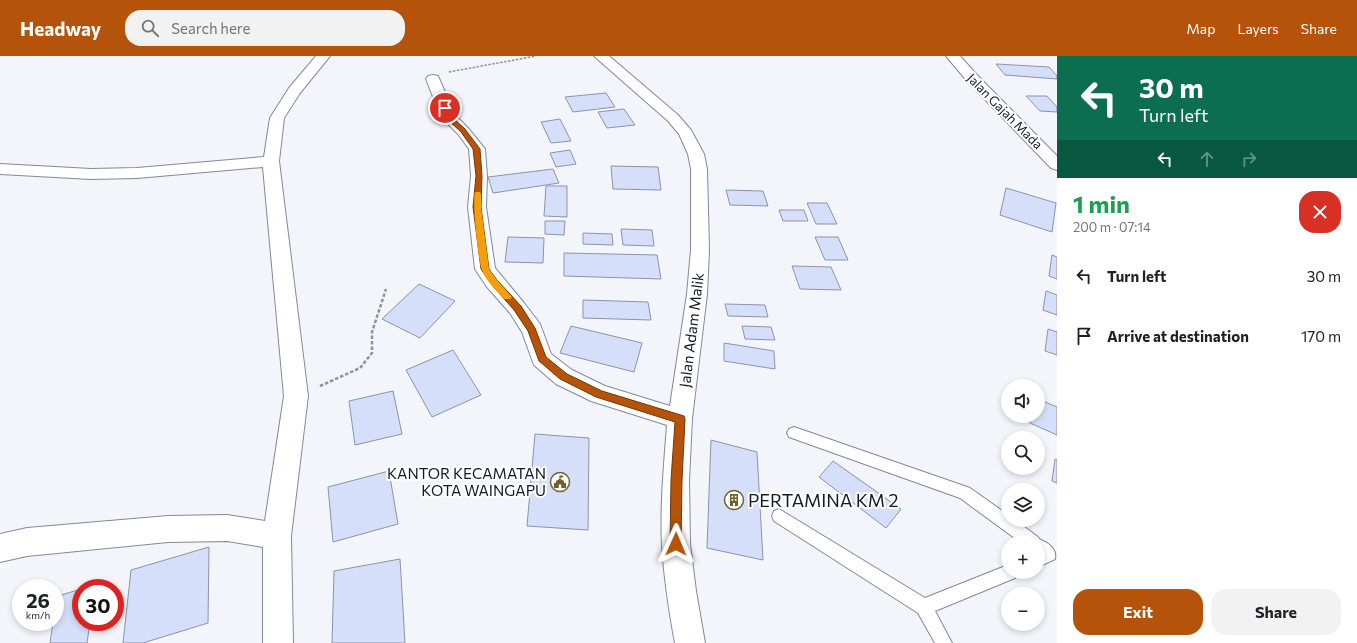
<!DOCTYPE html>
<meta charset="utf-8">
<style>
body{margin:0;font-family:Commissioner,sans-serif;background:#f2f2f2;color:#202124;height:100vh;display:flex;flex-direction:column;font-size:15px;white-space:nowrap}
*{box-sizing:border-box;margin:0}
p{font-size:13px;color:#757577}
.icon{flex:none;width:22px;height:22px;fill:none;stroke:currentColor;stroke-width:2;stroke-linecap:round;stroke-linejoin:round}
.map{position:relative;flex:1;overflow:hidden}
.drawer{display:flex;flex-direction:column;background:#fff;width:300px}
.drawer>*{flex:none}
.guide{background:#0b6e4f;color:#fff;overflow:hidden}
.tools{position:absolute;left:1001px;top:323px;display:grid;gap:8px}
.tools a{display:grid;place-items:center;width:44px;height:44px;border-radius:50%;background:#fff;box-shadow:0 2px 6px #0003;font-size:20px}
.speed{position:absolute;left:12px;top:523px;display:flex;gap:8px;font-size:20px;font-weight:700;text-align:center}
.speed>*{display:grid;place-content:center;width:52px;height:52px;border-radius:50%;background:#fff;box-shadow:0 2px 6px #0003;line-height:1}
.speed small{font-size:10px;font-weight:400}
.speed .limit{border:6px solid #d22;background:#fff;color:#111}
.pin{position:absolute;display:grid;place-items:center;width:34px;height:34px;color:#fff;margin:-17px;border:2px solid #fff;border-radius:50%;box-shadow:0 1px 4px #0007}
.me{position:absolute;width:44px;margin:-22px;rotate:1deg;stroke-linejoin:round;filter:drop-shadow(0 0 3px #0008)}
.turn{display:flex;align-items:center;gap:14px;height:84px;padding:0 16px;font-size:18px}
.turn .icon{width:52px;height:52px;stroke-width:2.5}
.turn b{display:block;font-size:28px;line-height:34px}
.lanes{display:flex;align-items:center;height:38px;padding:0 16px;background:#0003;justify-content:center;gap:20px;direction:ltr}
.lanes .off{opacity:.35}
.round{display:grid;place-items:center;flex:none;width:42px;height:42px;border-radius:16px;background:#f2f2f2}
.overview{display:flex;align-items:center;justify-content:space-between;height:68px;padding:0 16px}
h1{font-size:24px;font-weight:700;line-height:30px;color:#1e9e55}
.button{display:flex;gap:8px;margin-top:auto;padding:8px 16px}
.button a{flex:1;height:46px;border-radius:16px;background:#b45309;color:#fff;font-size:16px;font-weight:700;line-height:46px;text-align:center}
.button a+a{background:#f2f2f2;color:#202124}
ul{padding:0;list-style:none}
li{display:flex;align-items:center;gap:12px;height:60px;padding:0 16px}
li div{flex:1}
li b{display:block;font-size:15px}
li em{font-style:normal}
header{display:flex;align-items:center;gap:24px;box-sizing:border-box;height:56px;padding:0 20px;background:#b45309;color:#fff}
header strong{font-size:19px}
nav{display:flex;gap:22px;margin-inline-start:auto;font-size:14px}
.search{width:280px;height:36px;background:#f2f2f2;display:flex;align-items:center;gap:10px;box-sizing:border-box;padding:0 14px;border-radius:16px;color:#757577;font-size:15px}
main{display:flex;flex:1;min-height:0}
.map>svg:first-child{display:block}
.building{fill:#d6dffa;stroke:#8b93ad}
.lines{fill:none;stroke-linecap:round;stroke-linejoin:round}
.lane-casing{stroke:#8088a1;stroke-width:2}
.street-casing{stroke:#8088a1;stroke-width:2}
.highway-casing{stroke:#8088a1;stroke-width:2}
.path-far1{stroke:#909299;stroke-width:1.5;stroke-dasharray:2.5 1.5;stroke-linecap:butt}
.path{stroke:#909299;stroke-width:2.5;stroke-dasharray:3.5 2;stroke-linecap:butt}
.lane{fill:#fff;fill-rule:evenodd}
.street{fill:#fff;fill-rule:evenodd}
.highway{fill:#fff;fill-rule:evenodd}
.route{fill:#b45309;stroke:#753606}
.slow{fill:#f59e0b}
.labels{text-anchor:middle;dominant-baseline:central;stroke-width:4;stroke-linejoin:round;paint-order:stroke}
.far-street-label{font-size:13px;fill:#161922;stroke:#fff}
.street-label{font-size:15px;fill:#161922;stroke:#fff}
.poi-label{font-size:15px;fill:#161922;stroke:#fff;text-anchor:end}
.near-poi-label{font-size:18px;fill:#161922;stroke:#fff;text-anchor:start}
</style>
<header>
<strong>Headway</strong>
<div class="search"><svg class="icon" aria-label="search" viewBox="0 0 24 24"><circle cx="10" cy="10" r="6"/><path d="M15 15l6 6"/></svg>Search here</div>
<nav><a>Map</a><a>Layers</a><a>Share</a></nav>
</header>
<main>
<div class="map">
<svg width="1057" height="587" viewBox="0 0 1057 587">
<rect width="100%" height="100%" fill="#f3f5fa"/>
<!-- building -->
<g class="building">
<polygon points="996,8 1049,11 1057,20 1057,23 1005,19"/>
<polygon points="606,37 615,51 573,56 565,41"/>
<polygon points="1026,40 1047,40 1057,51 1057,56 1040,55"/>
<polygon points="624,53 635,69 607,72 598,56"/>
<polygon points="560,63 571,85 551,87 541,66"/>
<polygon points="570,94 576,108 556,111 550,97"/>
<polygon points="611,110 658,111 661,134 613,133"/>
<polygon points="553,113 559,127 493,137 488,121"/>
<polygon points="546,130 567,130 567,161 544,160"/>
<polygon points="1006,132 1056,147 1052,176 1000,159"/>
<polygon points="726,134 763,135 768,150 730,149"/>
<polygon points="807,147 827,147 837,168 816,168"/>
<polygon points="779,154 804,154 808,165 783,165"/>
<polygon points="545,165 565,165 564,179 545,178"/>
<polygon points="621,173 652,174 654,190 623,189"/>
<polygon points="583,177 612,178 613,189 583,188"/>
<polygon points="508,181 544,182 543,207 505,206"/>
<polygon points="815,181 838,181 848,204 825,204"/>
<polygon points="564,197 657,199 661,223 564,220"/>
<polygon points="1052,199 1057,201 1057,223 1049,220"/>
<polygon points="792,210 831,211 841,234 800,233"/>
<polygon points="419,228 455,245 420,282 382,263"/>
<polygon points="1046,235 1057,239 1057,259 1043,254"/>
<polygon points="583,244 648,246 651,264 583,262"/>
<polygon points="725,248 765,249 768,261 728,260"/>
<polygon points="571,270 642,287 634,316 560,297"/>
<polygon points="742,270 771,271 775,284 745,283"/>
<polygon points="1048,273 1057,276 1057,299 1045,295"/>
<polygon points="724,287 774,295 775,313 724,305"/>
<polygon points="453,294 481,339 432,361 406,314"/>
<polygon points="393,335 402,378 355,389 349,345"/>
<polygon points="1038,343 1057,351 1057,379 1030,367 1031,360 1038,360"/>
<polygon points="535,378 589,382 588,474 527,470"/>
<polygon points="711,384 757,396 763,504 707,492"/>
<polygon points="1055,403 1057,404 1057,427 1052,425"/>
<polygon points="833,405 901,453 886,472 819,421"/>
<polygon points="389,415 398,468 333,486 328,431"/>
<polygon points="209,491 208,567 143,587 123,587 131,514"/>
<polygon points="400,503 405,587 332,587 334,515"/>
<polygon points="81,533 81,566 90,566 87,587 50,587 53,566 55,566 58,540"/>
</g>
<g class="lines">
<defs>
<g id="lane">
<path d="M794 371 970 432 1008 459V464H1015L1038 481 1039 483C1048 487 1057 492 1055 503L1038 511V486H1020L960 442 789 381 787 377 789 373Z"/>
<polygon points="779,453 925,542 1008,509 1008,516 1017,516 1015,522 935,555 952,587 935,587 918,557 774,465 772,460 774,455"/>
</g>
<g id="street">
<polygon points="316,0 330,0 300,37 284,62 279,105 308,340 291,480 293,587 263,587 263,491 227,485 168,486 27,500 0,506 0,478 27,472 168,460 227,459 265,465 284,340 263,111 137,122 91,123 0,118 0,108 91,113 137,112 264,101 270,62 289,32"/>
<path d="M594 0H609L678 59 691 74 704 98 707 113 709 194 707 238 692 363 689 424 690 488 696 535 705 587H675C669 555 664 522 662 489 660 450 664 409 667 369L591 345 556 328 534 309 522 276 510 257 487 231 475 213 468 151 471 120 469 93 458 78 441 61 426 23 428 20 433 19 438 20 455 59 468 72 485 93 487 120 486 151 495 212 524 247 540 268 551 298 572 314 605 330 670 350 687 238 691 194V113L688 98 679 78 668 65Z"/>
</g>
<polygon id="highway" points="946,0 960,0 977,19 1057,100 1057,114 1051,112 967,25"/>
</defs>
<!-- lane casing -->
<use href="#lane" class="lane-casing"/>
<!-- street casing -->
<use href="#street" class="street-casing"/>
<!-- highway casing -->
<use href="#highway" class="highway-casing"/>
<!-- path-far1 -->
<polyline class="path-far1" points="449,16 536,0"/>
<!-- path -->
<polyline class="path" points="320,330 360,312 372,297 372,276 386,233"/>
<!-- lane -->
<use href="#lane" class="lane"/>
<!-- street -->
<use href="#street" class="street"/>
<!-- highway -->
<use href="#highway" class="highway"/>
</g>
<!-- route -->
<polygon class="route" points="445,50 447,51 451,60 465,73 480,93 482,120 481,151 489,213 497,224 521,250 535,272 546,301 567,318 602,335 684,360 685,363 682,424 681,488 680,492 676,494 671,492 670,488 671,424 675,366 596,341 560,323 539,305 528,275 514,254 491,228 481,213 473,151 476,120 473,93 461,76 446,62 442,52"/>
<!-- slow -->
<path class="slow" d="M475 136H480L481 138V151L489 213 497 224 510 239 512 241 510 243H504C496 234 486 225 482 214 478 205 472 144 475 136Z"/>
<!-- icons -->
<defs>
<symbol id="civic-ring" viewBox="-11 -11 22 22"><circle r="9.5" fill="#fff" stroke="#71602e" stroke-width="1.5"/><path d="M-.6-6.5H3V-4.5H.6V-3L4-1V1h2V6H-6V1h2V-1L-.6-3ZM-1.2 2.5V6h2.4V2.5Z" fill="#71602e"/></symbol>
<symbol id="building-ring" viewBox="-11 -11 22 22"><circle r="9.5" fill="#fff" stroke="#71602e" stroke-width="1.5"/><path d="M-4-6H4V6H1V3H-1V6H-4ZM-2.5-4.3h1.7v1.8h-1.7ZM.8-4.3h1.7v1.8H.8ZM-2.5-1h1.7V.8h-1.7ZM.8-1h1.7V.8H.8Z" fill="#71602e"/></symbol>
</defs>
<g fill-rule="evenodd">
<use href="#civic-ring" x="549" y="415" width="22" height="22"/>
<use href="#building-ring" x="723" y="433" width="22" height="22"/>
</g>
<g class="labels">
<!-- far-street labels -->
<g class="far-street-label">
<text transform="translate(1005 55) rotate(45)">Jalan Gajah Mada</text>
</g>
<!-- street labels -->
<g class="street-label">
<text transform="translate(691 274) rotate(-83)">Jalan Adam Malik</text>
</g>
<!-- poi labels -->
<g class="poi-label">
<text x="546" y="417">KANTOR KECAMATAN<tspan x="546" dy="17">KOTA WAINGAPU</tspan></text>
</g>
<!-- near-poi labels -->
<g class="near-poi-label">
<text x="748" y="444">PERTAMINA KM 2</text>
</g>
</g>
</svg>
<div class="tools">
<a><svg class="icon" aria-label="sound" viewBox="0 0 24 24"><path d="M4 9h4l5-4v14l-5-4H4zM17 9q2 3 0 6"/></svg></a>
<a><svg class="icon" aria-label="search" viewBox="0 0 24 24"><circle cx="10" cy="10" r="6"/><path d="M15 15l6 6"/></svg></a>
<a><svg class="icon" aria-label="layers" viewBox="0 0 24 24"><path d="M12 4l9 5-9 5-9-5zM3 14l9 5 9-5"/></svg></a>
<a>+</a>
<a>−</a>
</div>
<div class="speed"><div>26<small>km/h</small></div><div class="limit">30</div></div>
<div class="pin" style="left:445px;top:52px;background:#d93025"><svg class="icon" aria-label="arrive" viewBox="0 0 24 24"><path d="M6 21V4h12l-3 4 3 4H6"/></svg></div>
<svg class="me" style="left:676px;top:488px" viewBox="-20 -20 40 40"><path d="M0-17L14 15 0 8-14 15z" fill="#b45309" stroke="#fff" stroke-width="4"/></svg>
</div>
<section class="drawer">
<div class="guide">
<div class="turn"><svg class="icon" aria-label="left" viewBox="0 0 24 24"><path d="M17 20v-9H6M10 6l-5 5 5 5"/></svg><div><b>30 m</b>Turn left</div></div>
<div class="lanes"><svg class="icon" aria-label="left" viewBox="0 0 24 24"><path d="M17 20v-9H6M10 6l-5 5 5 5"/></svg><svg class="icon off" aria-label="ahead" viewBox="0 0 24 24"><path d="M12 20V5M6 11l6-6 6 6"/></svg><svg class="icon off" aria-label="right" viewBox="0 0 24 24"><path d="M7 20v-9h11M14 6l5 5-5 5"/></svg></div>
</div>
<div class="overview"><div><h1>1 min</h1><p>200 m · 07:14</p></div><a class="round" style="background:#d93025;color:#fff"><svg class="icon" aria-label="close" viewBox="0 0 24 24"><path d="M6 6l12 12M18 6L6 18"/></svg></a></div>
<ul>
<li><svg class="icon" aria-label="left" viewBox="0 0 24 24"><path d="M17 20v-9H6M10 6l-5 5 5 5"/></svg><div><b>Turn left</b></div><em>30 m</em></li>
<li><svg class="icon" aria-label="arrive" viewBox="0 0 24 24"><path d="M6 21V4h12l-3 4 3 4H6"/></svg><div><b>Arrive at destination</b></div><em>170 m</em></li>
</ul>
<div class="button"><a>Exit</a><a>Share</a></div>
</section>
</main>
